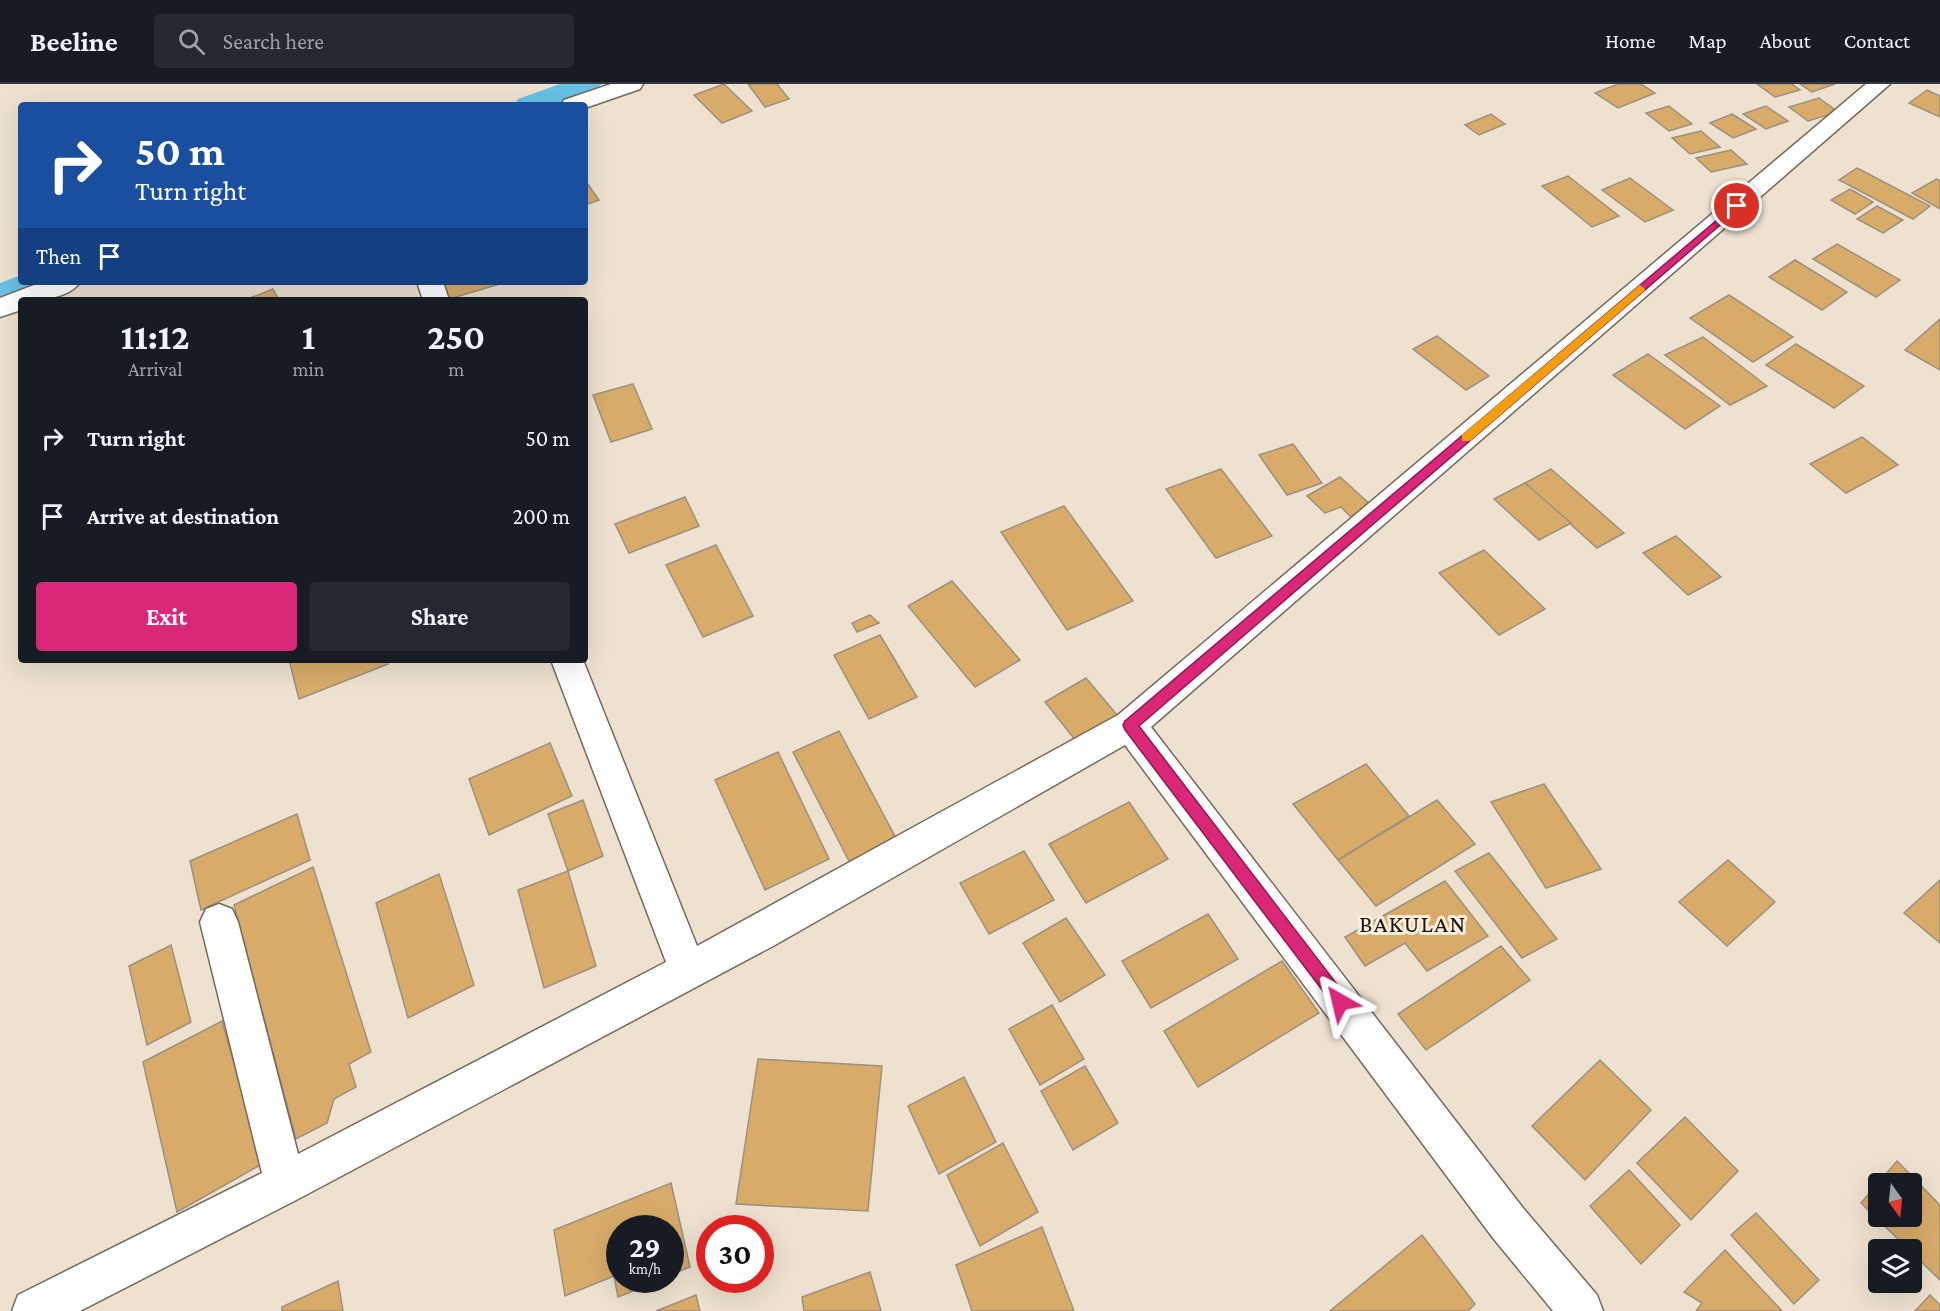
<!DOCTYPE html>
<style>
body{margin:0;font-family:"Crimson Pro",serif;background:#242831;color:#f1f3f6;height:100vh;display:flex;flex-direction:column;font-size:22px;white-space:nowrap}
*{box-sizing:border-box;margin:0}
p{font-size:20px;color:#9ea1a6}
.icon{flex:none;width:33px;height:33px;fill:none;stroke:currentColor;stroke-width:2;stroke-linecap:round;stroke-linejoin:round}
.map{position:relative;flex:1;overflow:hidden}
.details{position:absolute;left:18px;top:213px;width:570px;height:366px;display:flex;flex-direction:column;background:#171b24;border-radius:6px;box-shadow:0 6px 24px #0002}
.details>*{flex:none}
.hud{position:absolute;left:18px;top:18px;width:570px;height:183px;border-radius:6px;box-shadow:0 6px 24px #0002;background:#1a4fa0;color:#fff;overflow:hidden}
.needle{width:39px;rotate:165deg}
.tools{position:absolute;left:1868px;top:1089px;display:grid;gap:12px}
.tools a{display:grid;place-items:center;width:54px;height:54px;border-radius:6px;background:#171b24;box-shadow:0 6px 24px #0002;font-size:30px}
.speed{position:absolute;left:606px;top:1131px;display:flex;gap:12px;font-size:30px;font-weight:700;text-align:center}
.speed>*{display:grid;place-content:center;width:78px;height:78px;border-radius:50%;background:#171b24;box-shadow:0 6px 24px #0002;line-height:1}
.speed small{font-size:15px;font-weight:400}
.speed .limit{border:9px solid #d22;background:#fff;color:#111}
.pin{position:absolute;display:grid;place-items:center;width:51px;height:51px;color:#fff;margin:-26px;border:3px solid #fff;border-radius:50%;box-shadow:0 2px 6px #0007}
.me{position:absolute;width:66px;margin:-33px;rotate:323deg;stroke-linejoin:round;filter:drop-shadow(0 0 4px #0008)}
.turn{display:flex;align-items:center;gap:21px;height:126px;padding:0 18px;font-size:27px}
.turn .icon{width:78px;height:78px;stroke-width:2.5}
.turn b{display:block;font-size:42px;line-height:51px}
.then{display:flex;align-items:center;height:57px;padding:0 18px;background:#0003;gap:12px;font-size:22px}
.eta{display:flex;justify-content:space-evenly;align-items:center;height:102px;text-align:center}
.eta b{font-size:36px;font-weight:700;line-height:42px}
.primary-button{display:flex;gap:12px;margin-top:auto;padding:12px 18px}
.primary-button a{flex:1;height:69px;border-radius:6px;background:#db2777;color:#fff;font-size:24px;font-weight:700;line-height:69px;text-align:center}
.primary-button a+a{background:#242831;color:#f1f3f6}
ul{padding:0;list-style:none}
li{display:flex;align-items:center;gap:18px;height:78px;padding:0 18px}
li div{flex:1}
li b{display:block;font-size:22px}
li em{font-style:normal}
header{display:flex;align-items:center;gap:36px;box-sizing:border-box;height:84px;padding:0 30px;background:#171b24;border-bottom:2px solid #363941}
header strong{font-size:28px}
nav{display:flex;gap:33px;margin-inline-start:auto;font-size:21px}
.search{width:420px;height:54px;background:#242831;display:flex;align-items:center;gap:15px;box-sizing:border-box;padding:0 21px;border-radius:6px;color:#9ea1a6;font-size:22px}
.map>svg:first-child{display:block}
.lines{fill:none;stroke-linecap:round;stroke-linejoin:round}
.canal{fill:#67c1e4;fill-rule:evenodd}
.building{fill:#d8ab69;stroke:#9c907f;stroke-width:1.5;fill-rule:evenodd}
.minor-casing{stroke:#756a5a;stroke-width:3}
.minor{fill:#fff;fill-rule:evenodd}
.route{fill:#db2777;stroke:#8e194d;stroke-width:1.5}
.slow{fill:#f59e0b}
.labels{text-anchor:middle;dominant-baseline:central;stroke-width:6;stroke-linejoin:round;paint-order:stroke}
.quarter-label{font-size:24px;letter-spacing:1.5px;fill:#18140d;stroke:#fbeedc}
</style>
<header>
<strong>Beeline</strong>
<div class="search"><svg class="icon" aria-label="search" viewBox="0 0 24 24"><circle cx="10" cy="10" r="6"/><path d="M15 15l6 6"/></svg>Search here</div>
<nav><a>Home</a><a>Map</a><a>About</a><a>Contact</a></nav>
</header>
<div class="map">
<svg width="1940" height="1227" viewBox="0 0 1940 1227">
<rect width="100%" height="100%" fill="#eee1cf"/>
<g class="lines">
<!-- canal -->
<g class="canal">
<polygon points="560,0 601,0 597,6 555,21 514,21 518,15"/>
<polygon points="21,191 21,198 51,198 46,206 0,222 0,199"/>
</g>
</g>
<!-- building -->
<g class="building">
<polygon points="724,0 752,27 722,39 694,11"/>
<polygon points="748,0 777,0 789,15 765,23"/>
<polygon points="1618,0 1641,0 1655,9 1618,24 1595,9"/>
<polygon points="1757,0 1792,0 1800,6 1775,13"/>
<polygon points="1800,0 1835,0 1812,8"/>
<polygon points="1927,6 1940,12 1940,33 1909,19"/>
<polygon points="1819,14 1838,28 1808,37 1789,23"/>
<polygon points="1669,22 1692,40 1669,47 1646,29"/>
<polygon points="1766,22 1788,37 1766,45 1743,30"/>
<polygon points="1491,30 1505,40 1479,51 1465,41"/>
<polygon points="1732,30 1756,45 1733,54 1710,39"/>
<polygon points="1701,47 1720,63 1690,70 1672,54"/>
<polygon points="1731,66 1747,80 1711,88 1696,74"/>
<polygon points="1857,84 1930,122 1913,135 1839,96"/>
<polygon points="1568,92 1619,132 1592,143 1542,102"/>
<polygon points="1630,94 1673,126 1645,138 1602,106"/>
<polygon points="1937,95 1940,97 1940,125 1912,109"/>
<polygon points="585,96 599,116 585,121"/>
<polygon points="1850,105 1873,118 1855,130 1831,116"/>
<polygon points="1877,122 1903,136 1883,149 1857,135"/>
<polygon points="1837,160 1900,196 1876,213 1813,175"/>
<polygon points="1795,176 1847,208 1822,226 1769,193"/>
<polygon points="443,198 500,198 500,200 449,215"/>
<polygon points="273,205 279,216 245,216"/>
<polygon points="1729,211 1793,253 1753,278 1690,234"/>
<polygon points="1940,235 1940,286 1905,266"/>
<polygon points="1437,252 1489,292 1466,306 1413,265"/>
<polygon points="1703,253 1767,302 1730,321 1665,271"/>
<polygon points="1796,260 1864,302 1834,324 1766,281"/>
<polygon points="1648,270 1720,322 1685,345 1613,291"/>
<polygon points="633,300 652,345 611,358 593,311"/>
<polygon points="1862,353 1898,381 1846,409 1810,380"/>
<polygon points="1293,360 1322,399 1287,411 1259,371"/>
<polygon points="1221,385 1272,452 1216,474 1166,405"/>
<polygon points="1551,385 1624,449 1597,464 1525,399"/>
<polygon points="1340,393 1373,423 1353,435 1341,423 1325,429 1307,412"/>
<polygon points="1525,399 1571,439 1539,456 1494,415"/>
<polygon points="685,413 699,442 629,469 615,440"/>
<polygon points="1064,422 1133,517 1067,546 1001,448"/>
<polygon points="1676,452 1721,493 1688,511 1643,469"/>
<polygon points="716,461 753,532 703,553 666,481"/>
<polygon points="1484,466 1545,525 1499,551 1439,489"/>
<polygon points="952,497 1020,576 975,603 908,522"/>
<polygon points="870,531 879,539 857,548 852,539"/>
<polygon points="880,551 917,613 869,635 834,571"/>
<polygon points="289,576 387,576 388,580 299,615"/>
<polygon points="1086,594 1118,632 1076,657 1045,618"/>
<polygon points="839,647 898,758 851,781 793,668"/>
<polygon points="550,659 572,712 489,751 469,695"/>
<polygon points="778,668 829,775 765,806 715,696"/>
<polygon points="1366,680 1409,732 1338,776 1293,720"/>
<polygon points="1544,700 1601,785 1546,804 1491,718"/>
<polygon points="583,716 603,772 568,787 548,730"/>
<polygon points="1437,716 1475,760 1376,822 1338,776"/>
<polygon points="1129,718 1168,775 1086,819 1049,760"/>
<polygon points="297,730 310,776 201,826 190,777"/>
<polygon points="1024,767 1054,816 989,850 960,799"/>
<polygon points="1489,769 1557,855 1522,874 1455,787"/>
<polygon points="1728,776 1775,818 1727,862 1679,818"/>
<polygon points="313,783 371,968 349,980 356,1003 334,1015 327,1039 296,1055 234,821"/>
<polygon points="568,787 596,882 544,904 518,806"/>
<polygon points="439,790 474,901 408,934 376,819"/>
<polygon points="1940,796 1940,859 1904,829"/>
<polygon points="1445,797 1488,852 1427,887 1405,859 1365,882 1345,853"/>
<polygon points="1208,830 1238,875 1151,924 1122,877"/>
<polygon points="1066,834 1105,891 1060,918 1023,859"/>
<polygon points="171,861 191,938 147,961 129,882"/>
<polygon points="1501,862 1530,896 1426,966 1398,930"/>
<polygon points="1282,877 1319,929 1198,1003 1164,947"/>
<polygon points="1052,921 1084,975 1040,1001 1009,945"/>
<polygon points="222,937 262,1080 177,1128 143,978"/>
<polygon points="758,975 882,982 868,1127 736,1120"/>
<polygon points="1600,976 1651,1026 1585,1096 1532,1042"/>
<polygon points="1085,982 1118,1039 1073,1066 1041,1007"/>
<polygon points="964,993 996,1058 939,1090 908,1022"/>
<polygon points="1685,1033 1738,1087 1691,1136 1637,1079"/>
<polygon points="1003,1059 1038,1128 980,1162 947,1091"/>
<path d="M1897 1077 1940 1121V1196L1861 1119ZM1878 1100H1911V1132H1878Z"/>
<polygon points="1629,1086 1680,1141 1641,1180 1590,1122"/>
<polygon points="671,1099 690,1183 670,1191 670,1144 620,1144 620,1196 661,1196 618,1213 614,1192 565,1212 554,1146"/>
<polygon points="1756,1129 1819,1196 1794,1220 1731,1151"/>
<polygon points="1042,1143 1074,1227 972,1227 956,1181"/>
<polygon points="1422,1151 1475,1220 1468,1227 1330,1227"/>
<polygon points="1725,1166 1782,1227 1696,1227 1702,1219 1684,1208"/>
<polygon points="870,1188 881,1227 804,1227 802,1213"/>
<polygon points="338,1197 343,1227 282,1227 282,1223"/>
<polygon points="696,1211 700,1227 656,1227"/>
<polygon points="1930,1211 1940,1221 1940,1227 1915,1227"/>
</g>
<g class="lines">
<defs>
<g id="minor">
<polygon points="611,0 643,0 640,5 585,24 585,21 561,21 564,16"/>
<polygon points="1866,0 1890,0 1151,643 1523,1124 1597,1211 1603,1227 1553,1227 1493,1154 1125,661 775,861 300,1114 80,1227 12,1227 18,1211 262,1089 200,838 206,825 219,820 232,825 238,838 298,1070 666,878 551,576 583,576 697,862 1118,631"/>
<path d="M42 198H80C69 215 39 216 21 216V226L0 233V214Z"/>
<polygon points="417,198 443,198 449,216 423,216"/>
</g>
</defs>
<!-- minor casing -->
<use href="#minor" class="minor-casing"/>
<!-- minor -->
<use href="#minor" class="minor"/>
</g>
<!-- route -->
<polygon class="route" points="1737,119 1740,120 1740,124 1139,642 1346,912 1348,918 1346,923 1340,926 1335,923 1125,646 1123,641 1125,637"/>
<!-- slow -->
<polygon class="slow" points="1640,201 1645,205 1644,207 1470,357 1462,357 1462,351"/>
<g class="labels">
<!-- quarter labels -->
<g class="quarter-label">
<text x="1413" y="839">BAKULAN</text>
</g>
</g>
</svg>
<div class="tools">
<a><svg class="needle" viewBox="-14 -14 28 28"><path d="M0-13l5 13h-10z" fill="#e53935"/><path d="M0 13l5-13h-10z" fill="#9ea1a6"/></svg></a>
<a><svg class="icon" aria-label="layers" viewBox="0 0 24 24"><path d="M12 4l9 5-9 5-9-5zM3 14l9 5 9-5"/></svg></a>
</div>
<div class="speed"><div>29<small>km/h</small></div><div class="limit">30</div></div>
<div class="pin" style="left:1737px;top:122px;background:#d93025"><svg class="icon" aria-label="arrive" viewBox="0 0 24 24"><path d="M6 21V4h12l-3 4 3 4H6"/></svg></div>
<svg class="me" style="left:1340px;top:918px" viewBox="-20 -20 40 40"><path d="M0-17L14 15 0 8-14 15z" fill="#db2777" stroke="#fff" stroke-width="4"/></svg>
<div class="hud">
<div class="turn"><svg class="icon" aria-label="right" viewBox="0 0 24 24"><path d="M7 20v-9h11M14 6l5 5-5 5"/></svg><div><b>50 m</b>Turn right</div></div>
<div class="then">Then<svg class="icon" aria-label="arrive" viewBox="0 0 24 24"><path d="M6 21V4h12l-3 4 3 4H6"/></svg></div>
</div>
<section class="details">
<div class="eta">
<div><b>11:12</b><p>Arrival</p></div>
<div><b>1</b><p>min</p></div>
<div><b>250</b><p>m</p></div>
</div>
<ul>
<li><svg class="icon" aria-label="right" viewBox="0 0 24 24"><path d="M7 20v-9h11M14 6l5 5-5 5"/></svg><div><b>Turn right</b></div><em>50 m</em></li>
<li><svg class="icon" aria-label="arrive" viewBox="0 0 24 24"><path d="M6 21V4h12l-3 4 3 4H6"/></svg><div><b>Arrive at destination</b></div><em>200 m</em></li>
</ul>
<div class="primary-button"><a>Exit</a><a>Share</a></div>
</section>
</div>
